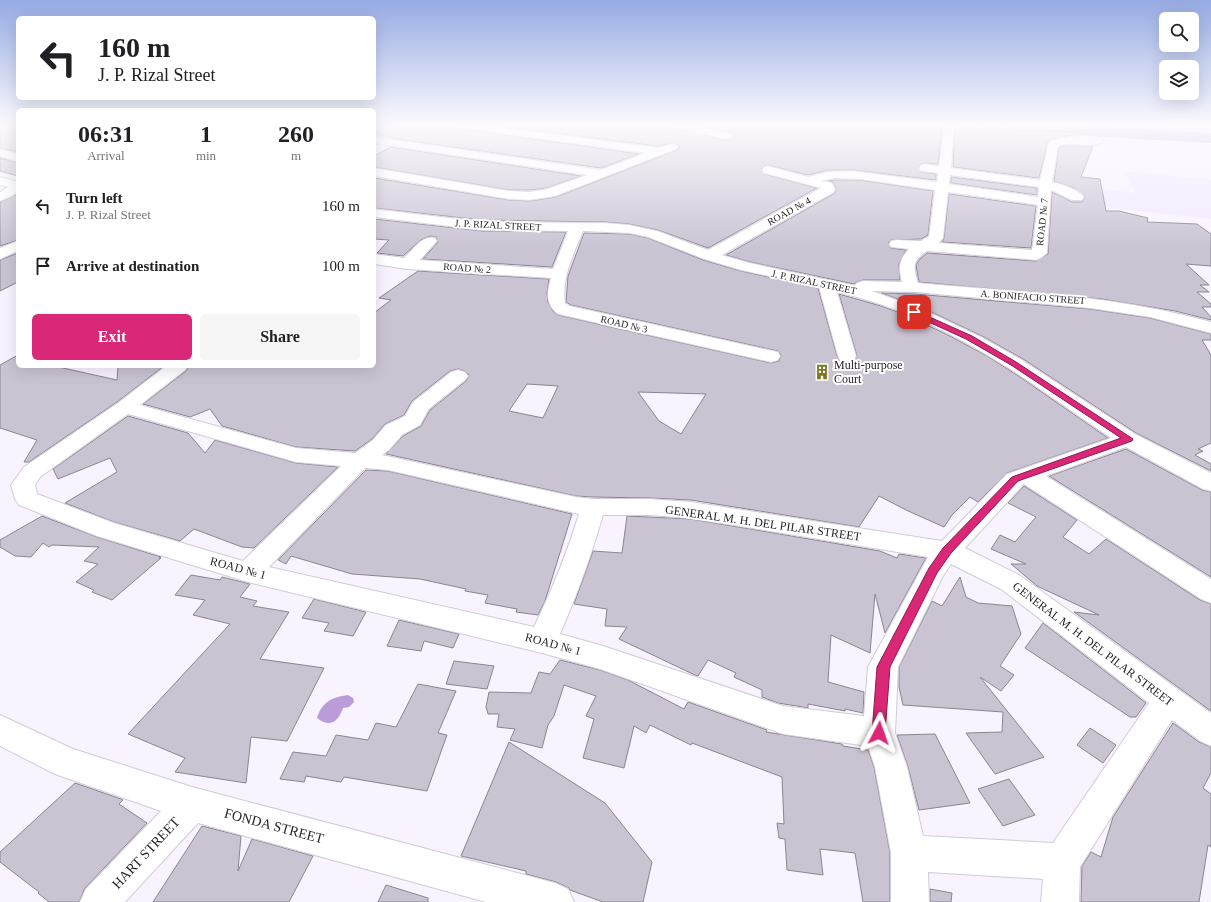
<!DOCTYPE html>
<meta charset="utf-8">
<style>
body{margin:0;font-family:"Times New Roman",serif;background:#f6f6f6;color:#202124;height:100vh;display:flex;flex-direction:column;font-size:15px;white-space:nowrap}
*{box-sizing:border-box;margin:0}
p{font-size:13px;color:#757577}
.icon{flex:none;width:22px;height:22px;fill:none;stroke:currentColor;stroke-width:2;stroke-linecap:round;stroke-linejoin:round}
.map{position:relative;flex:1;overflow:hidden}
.details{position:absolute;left:16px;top:108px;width:360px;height:260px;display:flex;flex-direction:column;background:#fff;border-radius:6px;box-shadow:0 4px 16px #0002}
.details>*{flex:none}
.hud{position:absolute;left:16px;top:16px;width:360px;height:84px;border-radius:6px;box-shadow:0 4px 16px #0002;background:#fff;color:#202124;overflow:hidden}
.buttons{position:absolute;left:1159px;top:12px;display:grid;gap:8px}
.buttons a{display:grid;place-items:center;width:40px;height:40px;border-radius:6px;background:#fff;box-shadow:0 4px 16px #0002;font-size:20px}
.pin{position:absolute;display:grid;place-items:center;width:34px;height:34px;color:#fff;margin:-17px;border-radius:8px;box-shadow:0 2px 6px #0006}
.me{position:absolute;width:44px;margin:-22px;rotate:4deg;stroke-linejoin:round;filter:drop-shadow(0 0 3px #0008)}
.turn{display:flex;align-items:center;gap:14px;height:84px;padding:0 16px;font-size:18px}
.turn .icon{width:52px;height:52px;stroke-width:2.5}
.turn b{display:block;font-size:28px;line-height:34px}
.eta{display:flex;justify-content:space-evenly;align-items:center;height:68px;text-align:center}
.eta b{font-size:24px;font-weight:800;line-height:28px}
.cta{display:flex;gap:8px;margin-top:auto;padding:8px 16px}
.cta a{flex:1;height:46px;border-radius:6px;background:#db2777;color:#fff;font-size:16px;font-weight:800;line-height:46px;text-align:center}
.cta a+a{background:#f6f6f6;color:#202124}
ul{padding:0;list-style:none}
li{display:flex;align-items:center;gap:12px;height:60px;padding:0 16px}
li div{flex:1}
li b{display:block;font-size:15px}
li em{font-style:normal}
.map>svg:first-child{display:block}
.built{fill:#f3e8ff}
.water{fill:#bb9bda}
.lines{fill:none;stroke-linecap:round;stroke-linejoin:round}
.river{fill:#bb9bda;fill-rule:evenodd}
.building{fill:#cac3d2;stroke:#8b8492;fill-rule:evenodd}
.minor-casing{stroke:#d1cad8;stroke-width:2}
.minor{fill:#fff;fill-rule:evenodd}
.route{fill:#db2777;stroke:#8e194d}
.labels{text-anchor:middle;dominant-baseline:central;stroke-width:4;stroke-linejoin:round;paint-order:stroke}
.far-street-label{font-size:10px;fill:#262429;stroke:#fff}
.poi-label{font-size:12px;fill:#262429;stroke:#fff;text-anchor:start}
.street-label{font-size:12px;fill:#262429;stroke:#fff}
.near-street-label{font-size:14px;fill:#262429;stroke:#fff}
</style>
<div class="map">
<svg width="1211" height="902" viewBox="0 0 1211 902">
<rect width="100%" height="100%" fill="#f9f3ff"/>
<!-- built -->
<polygon class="built" points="1123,171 1211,180 1211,219 1051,201 1052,182 1136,193"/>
<!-- water -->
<path class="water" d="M348 695 353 698 354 702 349 707 343 708C338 722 330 728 317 718 322 702 332 697 348 695Z"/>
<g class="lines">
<!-- river -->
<polygon class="river" points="1019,124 1067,124 1211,133 1211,143 1086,136 1042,131 1016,135 1012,141 1016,156 1013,160 1006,162 985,159 954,158 936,160 890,154 883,152 881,148 883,144 890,142 936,148 954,146 995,149 994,141 1004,126"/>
</g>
<!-- building -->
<g class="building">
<polygon points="0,124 18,124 18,152 0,148"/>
<polygon points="374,124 449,124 455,128 639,154 601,168 390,138 391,137 374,134"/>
<polygon points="484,124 668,124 670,127 726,140 733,136 731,133 691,124 940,124 942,128 938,164 925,163 921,164 918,167 921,172 936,174 936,180 853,170 828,170 808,175 768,165 764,166 761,169 764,174 817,188 708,248 658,230 629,224 605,222 482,220 374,208 374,178 509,200 530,201 556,197 677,150 680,147 677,144 672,143 658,146"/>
<polygon points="955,124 973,124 1014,130 1072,132 1086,135 1068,136 1048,141 1039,178 953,167"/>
<polygon points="1069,146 1093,146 1081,177 1100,179 1106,211 1119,211 1148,218 1147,222 1197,224 1211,234 1211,266 1186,264 1209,285 1200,285 1209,292 1197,292 1211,304 1211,307 1202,307 1211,317 1211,320 1175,311 1102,299 919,282 916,265 920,259 927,253 1036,261 1048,254 1052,192 1072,202 1082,202 1085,197 1074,188 1054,181 1059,147"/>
<polygon points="391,147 581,176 547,188 530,190 509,190 374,167 374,156"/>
<polygon points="0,158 18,163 18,176 0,171"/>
<polygon points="951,177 1037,188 1037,195 951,183"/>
<polygon points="834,180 860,180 933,191 928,235 921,239 891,240 888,243 891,248 906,250 899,264 900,280 863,280 857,282 854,284 750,262 726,255 835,193 836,188 833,182 828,181"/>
<polygon points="18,194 18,240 0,246 0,202"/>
<polygon points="949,194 1036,206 1031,248 942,242 944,238"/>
<polygon points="374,219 482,231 566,232 552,267 423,259 438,242 436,237 430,236 421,240 403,256 377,253 389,240 374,239"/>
<path d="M584 233 629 234 648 238 703 260 741 271 818 288 837 356 840 361 847 363 854 361 857 356 839 294 881 306 903 314 946 334 987 356 1020 377 1108 438 1007 473 978 502 970 497 952 515 944 527 906 510 879 496 859 527 691 500 650 498 592 497 576 496 386 454 403 436 421 426 430 410 466 381 469 375 465 371 458 369 450 371 412 401 404 415 385 424 372 439 355 451 296 447 222 426 210 409 190 417 143 404 186 371 189 366H374V313L391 300 379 298 418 271 549 279 547 293 548 302 553 311 558 315 771 363 779 361 781 355 778 351 571 305 566 302 568 276ZM527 384 558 386 543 418 509 411ZM638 392 706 394 681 434 659 421Z"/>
<polygon points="18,253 18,282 0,291 0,260"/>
<polygon points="881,293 915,294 1090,309 1150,318 1211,334 1211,340 1202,340 1211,355 1211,443 1198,449 1203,451 1195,455 1211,464 1211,471 1136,433 1023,359 984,337 923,308"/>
<polygon points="18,355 18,366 54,366 117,380 118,366 164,366 117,402 29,462 24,462 37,440 0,428 0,365"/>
<polygon points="128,416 188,433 205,453 215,440 296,463 338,467 254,548 242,547 194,529 180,541 114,522 65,503 117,472 110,458 58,479 53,469"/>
<polygon points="1126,449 1202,490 1211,492 1211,577 1049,476"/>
<polygon points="366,470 388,471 572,514 545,601 538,615 516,612 517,609 485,603 488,595 465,591 466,589 420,579 352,574 291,556 286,564 278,560"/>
<polygon points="1024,486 1077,520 1063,537 1089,554 1106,539 1200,600 1211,604 1211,711 1074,612 1099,615 1037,586 1011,564 1026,564 991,549 1000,535 1015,542 1036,517 1008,503"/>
<polygon points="42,516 97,537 161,557 159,558 161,558 112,600 92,592 94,590 76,582 98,564 84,561 99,547 52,545 49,547 43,543 31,557 15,556 0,547 0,540"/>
<polygon points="627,516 691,519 880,551 897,558 899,554 926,558 885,633 875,594 870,653 831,635 828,682 864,692 863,713 845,709 845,711 808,704 808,708 797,706 778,703 762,697 762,690 734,677 736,673 708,660 698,676 697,676 619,639 627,627 605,626 607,609 574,604 593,551 622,553"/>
<polygon points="191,575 220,580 222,577 250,584 240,597 257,601 253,606 289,612 260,659 324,668 287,741 251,737 246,783 175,772 185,758 128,734 230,624 193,615 205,600 175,595"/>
<polygon points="960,577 966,597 978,603 1012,606 1021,634 1000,666 1014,675 1001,691 980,677 1044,757 995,774 966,733 1002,732 1003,712 903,705 899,687 899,667 932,601 942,606"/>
<polygon points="314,599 366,612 353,636 324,631 329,623 302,618"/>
<polygon points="399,620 459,634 453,648 424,641 421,651 387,646"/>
<polygon points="1043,623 1146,703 1136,717 1130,717 1025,648"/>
<polygon points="560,660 600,670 628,680 684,709 688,702 767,730 766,732 842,744 843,746 868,750 874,767 890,853 890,902 863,902 855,853 820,849 823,875 787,870 785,839 779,838 777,823 784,824 782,777 692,743 691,745 650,725 646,733 634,726 624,768 583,758 594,719 586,716 596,696 564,685 554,716 548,725 542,748 510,740 515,729 497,727 499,714 488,714 486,707 489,692 531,693 539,672 550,674"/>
<polygon points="454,661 494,666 487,689 446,684"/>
<polygon points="418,684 456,691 438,733 447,735 427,791 344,777 341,782 306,776 304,782 280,779 293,752 326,756 336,735 368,740 376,723 396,727"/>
<polygon points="1173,723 1199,742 1211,747 1211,773 1203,788 1211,794 1211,847 1208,845 1199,902 1081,902 1082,866 1091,852 1101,857 1113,817"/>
<polygon points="1090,728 1116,745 1103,763 1077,745"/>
<polygon points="935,734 970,803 919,810 908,767 897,735"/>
<polygon points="509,742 605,803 652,862 643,902 603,902 570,890 569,888 556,882 526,874 526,871 461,856"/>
<polygon points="1009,779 1035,815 1003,826 978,789"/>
<polygon points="75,783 121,799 123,800 119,804 147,823 85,888 79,902 49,902 38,893 39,892 0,862 0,852"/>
<polygon points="202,826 241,836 238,871 252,839 313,856 289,902 153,902"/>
<polygon points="386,885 428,898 428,902 378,902"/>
<polygon points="930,889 952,893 951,902 930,902"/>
</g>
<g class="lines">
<defs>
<g id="minor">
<polygon points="450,124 476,124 658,148 672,144 676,145 678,147 676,149 555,196 530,200 509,199 374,176 374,168 509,191 530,192 547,189 587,175 374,143 374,137 601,170 645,153 455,127"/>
<polygon points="669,124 686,124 730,134 732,136 726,139 670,126"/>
<path d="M941 124H953L954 125 951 168 1040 180 1049 142C1059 137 1096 132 1104 141 1097 149 1070 141 1058 146L1052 182C1061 184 1078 189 1084 197L1082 200H1072L1051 190 1047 253 1041 258 1036 260 927 251C912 261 913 267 918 283 1018 292 1114 295 1211 322V333L1150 317 1090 308 915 292 872 291 922 309 983 338 1022 360 1135 434 1211 473V491L1203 489 1126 447 1046 476 1211 579V603L1201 599 1024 484 965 548 1019 575 1211 713V746L1200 741 1172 720 1080 867 1079 902H1041L1043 879 928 872 929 902H891V853L875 767 868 746 783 734 600 669 542 653 248 582 97 536 19 505 15 499 11 485 24 467 118 403 166 366H188L185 370 140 405 296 448 355 453 373 440 386 425 405 416 413 402 451 372 458 370 465 372 468 376 465 380 429 409 420 425 402 435 389 450 382 455 576 497 593 499H650L691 502 942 541 1007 474 1111 438C1076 415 1043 390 1007 367 956 335 897 305 837 292L856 356 854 360 847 362 840 360 838 356 819 287 741 270 704 259 648 237 629 233 583 231C574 253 561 279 565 303L570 306 778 352 780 356 778 360 771 362 558 314C545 304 547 292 551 278L407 269 374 264V254L404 258C413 250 422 235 435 238L437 241 420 260 553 269 568 231 482 230 374 217V209L482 222 605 223 629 225 657 231 708 250 821 188 764 173 762 170 764 167 768 166 808 177 828 172 853 171 937 182 938 173 921 171 919 168 921 165 925 164 939 166 944 127ZM950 175 1039 187 1038 197 949 184ZM834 178 860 179 935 190 929 236 921 241 896 240 891 241 889 244 891 247 909 249C899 259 898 268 902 282L863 281 857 283 855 286 750 263 722 255 834 192 835 189 832 183 821 181ZM948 192 1038 205 1032 250 939 243 943 238ZM128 414 296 462 341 466 243 561 114 523 37 494 35 485 40 477ZM365 468 388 470 579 514C567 553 552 590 534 627L269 567ZM603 515H650L691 518 928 557 868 667 864 716 783 706 600 645 560 634C577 595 591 556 603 515ZM951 564 1001 589 1149 703 1053 843 923 836 907 767 895 733 898 667 943 576Z"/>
<polygon points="0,149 18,154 18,162 0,156"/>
<polygon points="0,177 18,182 18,192 12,196 0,201 0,192 8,187 0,185"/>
<polygon points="18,241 18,251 0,259 0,248"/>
<polygon points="0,715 73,749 192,787 555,883 568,889 574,902 486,902 198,823 125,902 80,902 86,889 161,811 55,774 0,746"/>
</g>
</defs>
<!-- minor casing -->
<use href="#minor" class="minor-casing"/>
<!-- minor -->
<use href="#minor" class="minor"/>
</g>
<!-- sky -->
<linearGradient id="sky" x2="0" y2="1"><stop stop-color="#96aae2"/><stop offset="0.5" stop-color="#fcfaff"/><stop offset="1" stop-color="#fcfaff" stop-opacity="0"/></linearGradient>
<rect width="1211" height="250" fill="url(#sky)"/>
<!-- route -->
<polygon class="route" points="914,310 972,336 1016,362 1133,439 1132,441 1018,481 951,553 937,573 890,667 885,733 883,737 879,739 874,737 872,733 877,667 929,568 943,548 1012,477 1121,438 1011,365 966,339 911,314 911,311"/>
<!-- icons -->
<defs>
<symbol id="building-bare" viewBox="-9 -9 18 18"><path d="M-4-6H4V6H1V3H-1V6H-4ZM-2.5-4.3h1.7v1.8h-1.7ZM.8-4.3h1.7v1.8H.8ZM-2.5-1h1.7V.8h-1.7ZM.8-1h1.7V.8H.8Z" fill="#7b7920" stroke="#fff" stroke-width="2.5" paint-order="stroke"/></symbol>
</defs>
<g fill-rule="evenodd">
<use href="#building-bare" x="811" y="361" width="22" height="22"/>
</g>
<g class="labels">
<!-- far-street labels -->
<g class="far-street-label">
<text transform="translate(789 211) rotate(-29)">ROAD № 4</text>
<text transform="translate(1042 222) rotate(-84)">ROAD № 7</text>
<text transform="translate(498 225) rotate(3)">J. P. RIZAL STREET</text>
<text transform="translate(467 268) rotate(4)">ROAD № 2</text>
<text transform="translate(814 282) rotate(12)">J. P. RIZAL STREET</text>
<text transform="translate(1033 297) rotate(4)">A. BONIFACIO STREET</text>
<text transform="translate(624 324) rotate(13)">ROAD № 3</text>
</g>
<!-- poi labels -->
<g class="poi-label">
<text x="834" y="365">Multi-purpose<tspan x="834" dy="14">Court</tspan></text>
</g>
<!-- street labels -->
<g class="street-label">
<text transform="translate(763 523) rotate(8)">GENERAL M. H. DEL PILAR STREET</text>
<text transform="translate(238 568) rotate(15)">ROAD № 1</text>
<text transform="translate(553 644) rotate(15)">ROAD № 1</text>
<text transform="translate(1093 644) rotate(37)">GENERAL M. H. DEL PILAR STREET</text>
</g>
<!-- near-street labels -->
<g class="near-street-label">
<text transform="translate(274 826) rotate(15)">FONDA STREET</text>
<text transform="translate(146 853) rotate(-47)">HART STREET</text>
</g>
</g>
</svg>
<div class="buttons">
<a><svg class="icon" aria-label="search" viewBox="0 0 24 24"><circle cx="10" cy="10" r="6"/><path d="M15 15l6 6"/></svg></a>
<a><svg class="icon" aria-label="layers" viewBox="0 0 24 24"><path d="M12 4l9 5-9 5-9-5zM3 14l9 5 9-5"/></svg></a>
</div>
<div class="pin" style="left:914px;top:312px;background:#d93025"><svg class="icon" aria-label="arrive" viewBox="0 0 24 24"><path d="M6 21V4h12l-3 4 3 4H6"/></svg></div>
<svg class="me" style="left:879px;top:733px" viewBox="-20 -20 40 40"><path d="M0-17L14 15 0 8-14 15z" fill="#db2777" stroke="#fff" stroke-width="4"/></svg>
<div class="hud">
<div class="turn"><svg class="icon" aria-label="left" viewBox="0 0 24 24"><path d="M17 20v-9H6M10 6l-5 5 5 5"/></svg><div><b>160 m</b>J. P. Rizal Street</div></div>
</div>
<section class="details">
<div class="eta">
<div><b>06:31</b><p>Arrival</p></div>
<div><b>1</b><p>min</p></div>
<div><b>260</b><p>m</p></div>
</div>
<ul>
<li><svg class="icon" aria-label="left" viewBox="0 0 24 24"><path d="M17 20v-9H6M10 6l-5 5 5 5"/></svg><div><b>Turn left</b><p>J. P. Rizal Street</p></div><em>160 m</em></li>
<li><svg class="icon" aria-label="arrive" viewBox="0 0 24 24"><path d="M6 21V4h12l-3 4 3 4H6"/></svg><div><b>Arrive at destination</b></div><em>100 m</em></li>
</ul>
<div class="cta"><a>Exit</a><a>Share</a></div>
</section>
</div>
